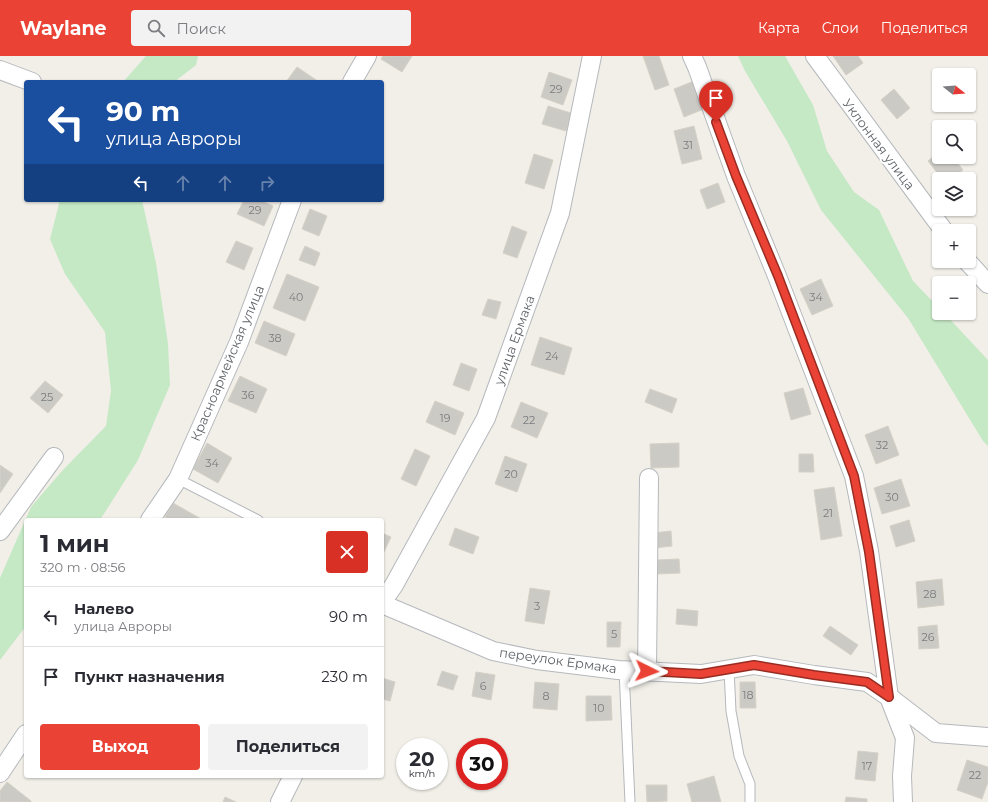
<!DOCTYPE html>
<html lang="ru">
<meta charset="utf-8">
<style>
body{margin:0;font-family:Montserrat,sans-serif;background:#f2f2f3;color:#2b2b33;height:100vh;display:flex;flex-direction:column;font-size:15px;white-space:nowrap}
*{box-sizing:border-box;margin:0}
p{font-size:13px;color:#7c7c81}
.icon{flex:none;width:22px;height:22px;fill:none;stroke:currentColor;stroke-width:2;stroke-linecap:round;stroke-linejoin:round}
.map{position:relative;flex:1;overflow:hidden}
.details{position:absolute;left:24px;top:462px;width:360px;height:260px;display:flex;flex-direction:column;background:#fff;border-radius:4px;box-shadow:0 1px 3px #0004}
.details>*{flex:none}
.guide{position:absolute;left:24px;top:24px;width:360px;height:122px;border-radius:4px;box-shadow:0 1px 3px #0004;background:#1a4fa0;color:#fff;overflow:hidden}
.needle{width:26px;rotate:107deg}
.controls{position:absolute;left:932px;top:12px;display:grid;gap:8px}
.controls a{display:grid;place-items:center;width:44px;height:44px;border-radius:4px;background:#fff;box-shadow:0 1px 3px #0004;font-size:20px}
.speed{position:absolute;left:396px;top:682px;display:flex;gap:8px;font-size:20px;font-weight:700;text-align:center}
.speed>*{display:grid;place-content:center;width:52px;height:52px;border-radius:50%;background:#fff;box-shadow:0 1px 3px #0004;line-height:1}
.speed small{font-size:10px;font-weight:400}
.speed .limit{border:6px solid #d22;background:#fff;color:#111}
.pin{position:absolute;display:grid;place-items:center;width:34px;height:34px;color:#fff;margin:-41px -17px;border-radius:50% 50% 50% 0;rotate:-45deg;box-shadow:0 0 4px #0007}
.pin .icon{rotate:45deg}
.me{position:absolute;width:44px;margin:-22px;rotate:93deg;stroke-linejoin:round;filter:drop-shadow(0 0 3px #0008)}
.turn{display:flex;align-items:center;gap:14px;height:84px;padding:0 16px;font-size:18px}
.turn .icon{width:52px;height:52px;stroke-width:2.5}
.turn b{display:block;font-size:28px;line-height:34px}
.lanes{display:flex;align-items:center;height:38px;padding:0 16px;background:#0003;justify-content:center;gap:20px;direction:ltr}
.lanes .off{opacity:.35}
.round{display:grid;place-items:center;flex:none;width:42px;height:42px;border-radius:4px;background:#f2f2f3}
.summary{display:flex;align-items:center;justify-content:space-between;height:68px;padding:0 16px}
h1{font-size:24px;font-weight:700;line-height:30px}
.action{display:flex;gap:8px;margin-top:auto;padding:8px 16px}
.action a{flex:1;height:46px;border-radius:4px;background:#ea4335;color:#fff;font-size:16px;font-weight:700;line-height:46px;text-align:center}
.action a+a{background:#f2f2f3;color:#2b2b33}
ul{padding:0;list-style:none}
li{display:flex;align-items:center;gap:12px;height:60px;padding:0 16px;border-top:1px solid #e1e1e2}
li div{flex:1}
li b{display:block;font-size:15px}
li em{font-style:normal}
header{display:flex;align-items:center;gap:24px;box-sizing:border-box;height:56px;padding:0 20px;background:#ea4335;color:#fff}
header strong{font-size:19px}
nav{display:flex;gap:22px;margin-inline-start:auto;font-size:14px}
.search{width:280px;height:36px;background:#f2f2f3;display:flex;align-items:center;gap:10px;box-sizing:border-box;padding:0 14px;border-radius:4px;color:#7c7c81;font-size:15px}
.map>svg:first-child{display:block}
.green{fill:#c5e8c5}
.building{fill:#cccac5;stroke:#d6d1c6}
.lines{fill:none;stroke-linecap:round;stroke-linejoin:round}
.service-casing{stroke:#b5b8bc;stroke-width:11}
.minor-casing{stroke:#b5b8bc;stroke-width:20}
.service{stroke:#fff;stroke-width:9}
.minor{stroke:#fff;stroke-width:18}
.route-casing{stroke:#982c22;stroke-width:10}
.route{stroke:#ea4335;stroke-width:7}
.labels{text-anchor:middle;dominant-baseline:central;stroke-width:4;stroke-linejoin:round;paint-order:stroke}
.number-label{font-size:11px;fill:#7a7d7f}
.street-label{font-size:13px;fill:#5f6368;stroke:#fff}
</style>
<header>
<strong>Waylane</strong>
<div class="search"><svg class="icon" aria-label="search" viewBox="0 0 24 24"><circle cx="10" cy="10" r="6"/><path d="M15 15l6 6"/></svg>Поиск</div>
<nav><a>Карта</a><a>Слои</a><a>Поделиться</a></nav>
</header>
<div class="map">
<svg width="988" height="746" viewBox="0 0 988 746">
<rect width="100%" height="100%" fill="#f1efe8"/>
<!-- green -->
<g class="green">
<polygon points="146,0 198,0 196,9 174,26 123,26"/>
<polygon points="738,0 785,0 813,49 827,95 854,136 879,154 913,225 939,252 939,257 944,257 988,304 988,390 983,385 908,262 821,154 787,85 745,15"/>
<polygon points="58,144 142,144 156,207 168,288 170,329 138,404 100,464 26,464 26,570 0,604 0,522 31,451 62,415 106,370 111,335 105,276 65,218 50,183 59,148"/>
</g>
<!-- building -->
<g class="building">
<polygon points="383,0 412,0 402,16 381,3"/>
<polygon points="643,0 659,0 669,29 655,34"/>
<polygon points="833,0 858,0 863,7 846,19"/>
<polygon points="297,11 319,26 286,26"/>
<polygon points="549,16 572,24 563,49 541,41"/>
<polygon points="694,25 704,53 684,61 674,33"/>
<polygon points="894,33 910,52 897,63 881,44"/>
<polygon points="548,50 571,57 566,75 542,68"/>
<polygon points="694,70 702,103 682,108 674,75"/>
<polygon points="939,96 939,101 953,101 963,114 951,123 942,123 928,105"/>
<polygon points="534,98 553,104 544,133 525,127"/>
<polygon points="718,127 725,146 707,153 700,134"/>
<polygon points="244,144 260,144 273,150 264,170 237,158"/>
<polygon points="310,153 327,160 319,180 302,173"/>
<polygon points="512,170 527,176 517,202 503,197"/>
<polygon points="236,185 253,192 244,214 226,206"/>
<polygon points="305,190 320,197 315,210 299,204"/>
<polygon points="287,218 319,231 305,265 273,252"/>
<polygon points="821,223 833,250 812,259 800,233"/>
<polygon points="488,243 501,246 496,263 482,259"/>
<polygon points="264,265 295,278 286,300 255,287"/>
<polygon points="540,281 572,292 564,319 531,309"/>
<polygon points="461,307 477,313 469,335 453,329"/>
<polygon points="240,320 267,333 256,357 228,345"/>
<polygon points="45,325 63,339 48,357 30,342"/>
<polygon points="803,332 811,358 791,364 784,337"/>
<polygon points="650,333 677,343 672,357 645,346"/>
<polygon points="435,345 464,357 455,379 426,366"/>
<polygon points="521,346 548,357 537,382 511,371"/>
<polygon points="888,370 899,399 876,408 865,379"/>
<polygon points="207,387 232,402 218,427 193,413"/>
<polygon points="679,387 679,411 651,412 650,388"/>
<polygon points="415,393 430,400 416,430 401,423"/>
<polygon points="799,398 813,398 814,416 799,416"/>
<polygon points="505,400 527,408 517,436 495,428"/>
<polygon points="0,409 13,418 0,437"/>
<polygon points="901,423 910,450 882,458 874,432"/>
<polygon points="834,431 842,480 821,484 814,434"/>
<polygon points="173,447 203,464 170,464 165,461"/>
<polygon points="909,464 915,485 896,491 890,470"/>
<polygon points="455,472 479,481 473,498 449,489"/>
<polygon points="671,475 672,490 654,492 653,477"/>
<polygon points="382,477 391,481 382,500"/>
<polygon points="679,503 680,517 657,518 657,504"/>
<polygon points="942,523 944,549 918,552 916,526"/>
<polygon points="530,532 550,535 544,568 525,565"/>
<polygon points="677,553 698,555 697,570 676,568"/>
<polygon points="607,566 621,566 620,591 607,591"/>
<polygon points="937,569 939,592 919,593 918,571"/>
<polygon points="830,570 858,589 851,599 823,580"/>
<polygon points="442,615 458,620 453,634 437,629"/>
<polygon points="476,616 495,619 491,644 472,640"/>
<polygon points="382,622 395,626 390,645 382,643"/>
<polygon points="535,626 559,628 557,654 533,652"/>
<polygon points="740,626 755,626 756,652 740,652"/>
<polygon points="586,640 611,640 612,664 586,665"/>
<polygon points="858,695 878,697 875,725 855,723"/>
<polygon points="967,704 988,711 988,726 982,743 957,734"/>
<polygon points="714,720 721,746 692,746 687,728"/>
<polygon points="7,726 31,745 31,746 0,746 0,735"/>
<polygon points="646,729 667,729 667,745 647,746"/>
<polygon points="225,741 236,746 223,746"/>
<polygon points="846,741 867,743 867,746 845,746"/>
</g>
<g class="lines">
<defs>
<g id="service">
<polyline points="178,423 258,464"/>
<polyline points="729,613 731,655 739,700 750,728 750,746"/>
<polyline points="624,614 630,746"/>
</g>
<g id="minor">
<polyline points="692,0 697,11 736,120 777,220 854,420 869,495 889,641 905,682 902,720 903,746"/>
<polyline points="815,0 944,175"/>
<polyline points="0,14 32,26"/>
<polyline points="352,26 367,0"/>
<polyline points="967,205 988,228"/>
<polyline points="150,464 178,423 239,286 292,144"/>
<polyline points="0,475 54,401"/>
<polyline points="382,546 394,529 486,362 560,157 592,0"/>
<polyline points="382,548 493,595 537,604 618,614 701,618 754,609 814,619 867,626 889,641 936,677 988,681"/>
<polyline points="647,615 649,422"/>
<polyline points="0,717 26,678"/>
<polyline points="280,746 293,720"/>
</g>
</defs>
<!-- service casing -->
<use href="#service" class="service-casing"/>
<!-- minor casing -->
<use href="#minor" class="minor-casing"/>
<!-- service -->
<use href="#service" class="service"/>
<!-- minor -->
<use href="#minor" class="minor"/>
</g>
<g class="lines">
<defs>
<polyline id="route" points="647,615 701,618 754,609 814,619 867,626 889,641 869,496 854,420 778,220 736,120 716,66"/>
</defs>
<!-- route casing -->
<use href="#route" class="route-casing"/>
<!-- route -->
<use href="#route" class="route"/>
</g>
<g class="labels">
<!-- number labels -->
<g class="number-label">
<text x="556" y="33">29</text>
<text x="688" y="89">31</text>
<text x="255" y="154">29</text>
<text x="296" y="241">40</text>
<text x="816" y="241">34</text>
<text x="275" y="282">38</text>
<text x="552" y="300">24</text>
<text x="248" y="339">36</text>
<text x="47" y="341">25</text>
<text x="445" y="362">19</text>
<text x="529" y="364">22</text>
<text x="882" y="389">32</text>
<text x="212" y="407">34</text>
<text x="511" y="418">20</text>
<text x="892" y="441">30</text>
<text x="828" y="457">21</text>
<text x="930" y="538">28</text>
<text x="537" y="550">3</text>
<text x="614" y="578">5</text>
<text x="928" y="581">26</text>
<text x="483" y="630">6</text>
<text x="748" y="639">18</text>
<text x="546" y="640">8</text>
<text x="599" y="652">10</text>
<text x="867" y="710">17</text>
<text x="975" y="719">22</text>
</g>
<!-- street labels -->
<g class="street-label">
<text transform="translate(879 88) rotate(53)">Уклонная улица</text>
<text transform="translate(514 284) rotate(-70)">улица Ермака</text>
<text transform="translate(227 307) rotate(-67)">Красноармейская улица</text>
<text transform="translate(558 604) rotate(8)">переулок Ермака</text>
</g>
</g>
</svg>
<div class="controls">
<a><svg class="needle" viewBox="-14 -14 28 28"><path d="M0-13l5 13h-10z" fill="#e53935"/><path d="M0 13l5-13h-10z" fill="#7c7c81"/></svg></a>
<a><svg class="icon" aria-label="search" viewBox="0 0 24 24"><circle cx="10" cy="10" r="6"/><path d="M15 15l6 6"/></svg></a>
<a><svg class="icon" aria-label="layers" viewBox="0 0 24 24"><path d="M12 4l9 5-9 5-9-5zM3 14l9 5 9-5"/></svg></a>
<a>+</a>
<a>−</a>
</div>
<div class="speed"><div>20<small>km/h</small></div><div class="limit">30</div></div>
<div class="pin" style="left:716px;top:66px;background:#d93025"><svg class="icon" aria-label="arrive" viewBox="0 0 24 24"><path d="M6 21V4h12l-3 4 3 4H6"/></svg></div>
<svg class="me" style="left:647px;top:615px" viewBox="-20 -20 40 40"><path d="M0-17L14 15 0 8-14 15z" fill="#ea4335" stroke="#fff" stroke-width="4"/></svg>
<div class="guide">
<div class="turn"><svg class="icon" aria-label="left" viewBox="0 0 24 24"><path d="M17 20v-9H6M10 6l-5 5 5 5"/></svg><div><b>90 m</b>улица Авроры</div></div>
<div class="lanes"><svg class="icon" aria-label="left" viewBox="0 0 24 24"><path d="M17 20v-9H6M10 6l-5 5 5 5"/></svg><svg class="icon off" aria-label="ahead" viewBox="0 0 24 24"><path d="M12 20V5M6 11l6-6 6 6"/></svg><svg class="icon off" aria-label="ahead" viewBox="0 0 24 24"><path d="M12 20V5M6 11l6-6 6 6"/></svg><svg class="icon off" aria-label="right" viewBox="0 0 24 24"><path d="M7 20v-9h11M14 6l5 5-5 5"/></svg></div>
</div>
<section class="details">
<div class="summary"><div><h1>1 мин</h1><p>320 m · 08:56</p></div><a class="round" style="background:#d93025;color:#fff"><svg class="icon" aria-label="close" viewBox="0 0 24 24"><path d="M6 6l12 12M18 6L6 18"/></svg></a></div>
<ul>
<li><svg class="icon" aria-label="left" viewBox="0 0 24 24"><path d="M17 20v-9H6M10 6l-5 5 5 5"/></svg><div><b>Налево</b><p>улица Авроры</p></div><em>90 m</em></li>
<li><svg class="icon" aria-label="arrive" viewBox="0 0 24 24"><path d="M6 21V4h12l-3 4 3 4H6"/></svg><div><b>Пункт назначения</b></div><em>230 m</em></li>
</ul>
<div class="action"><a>Выход</a><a>Поделиться</a></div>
</section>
</div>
